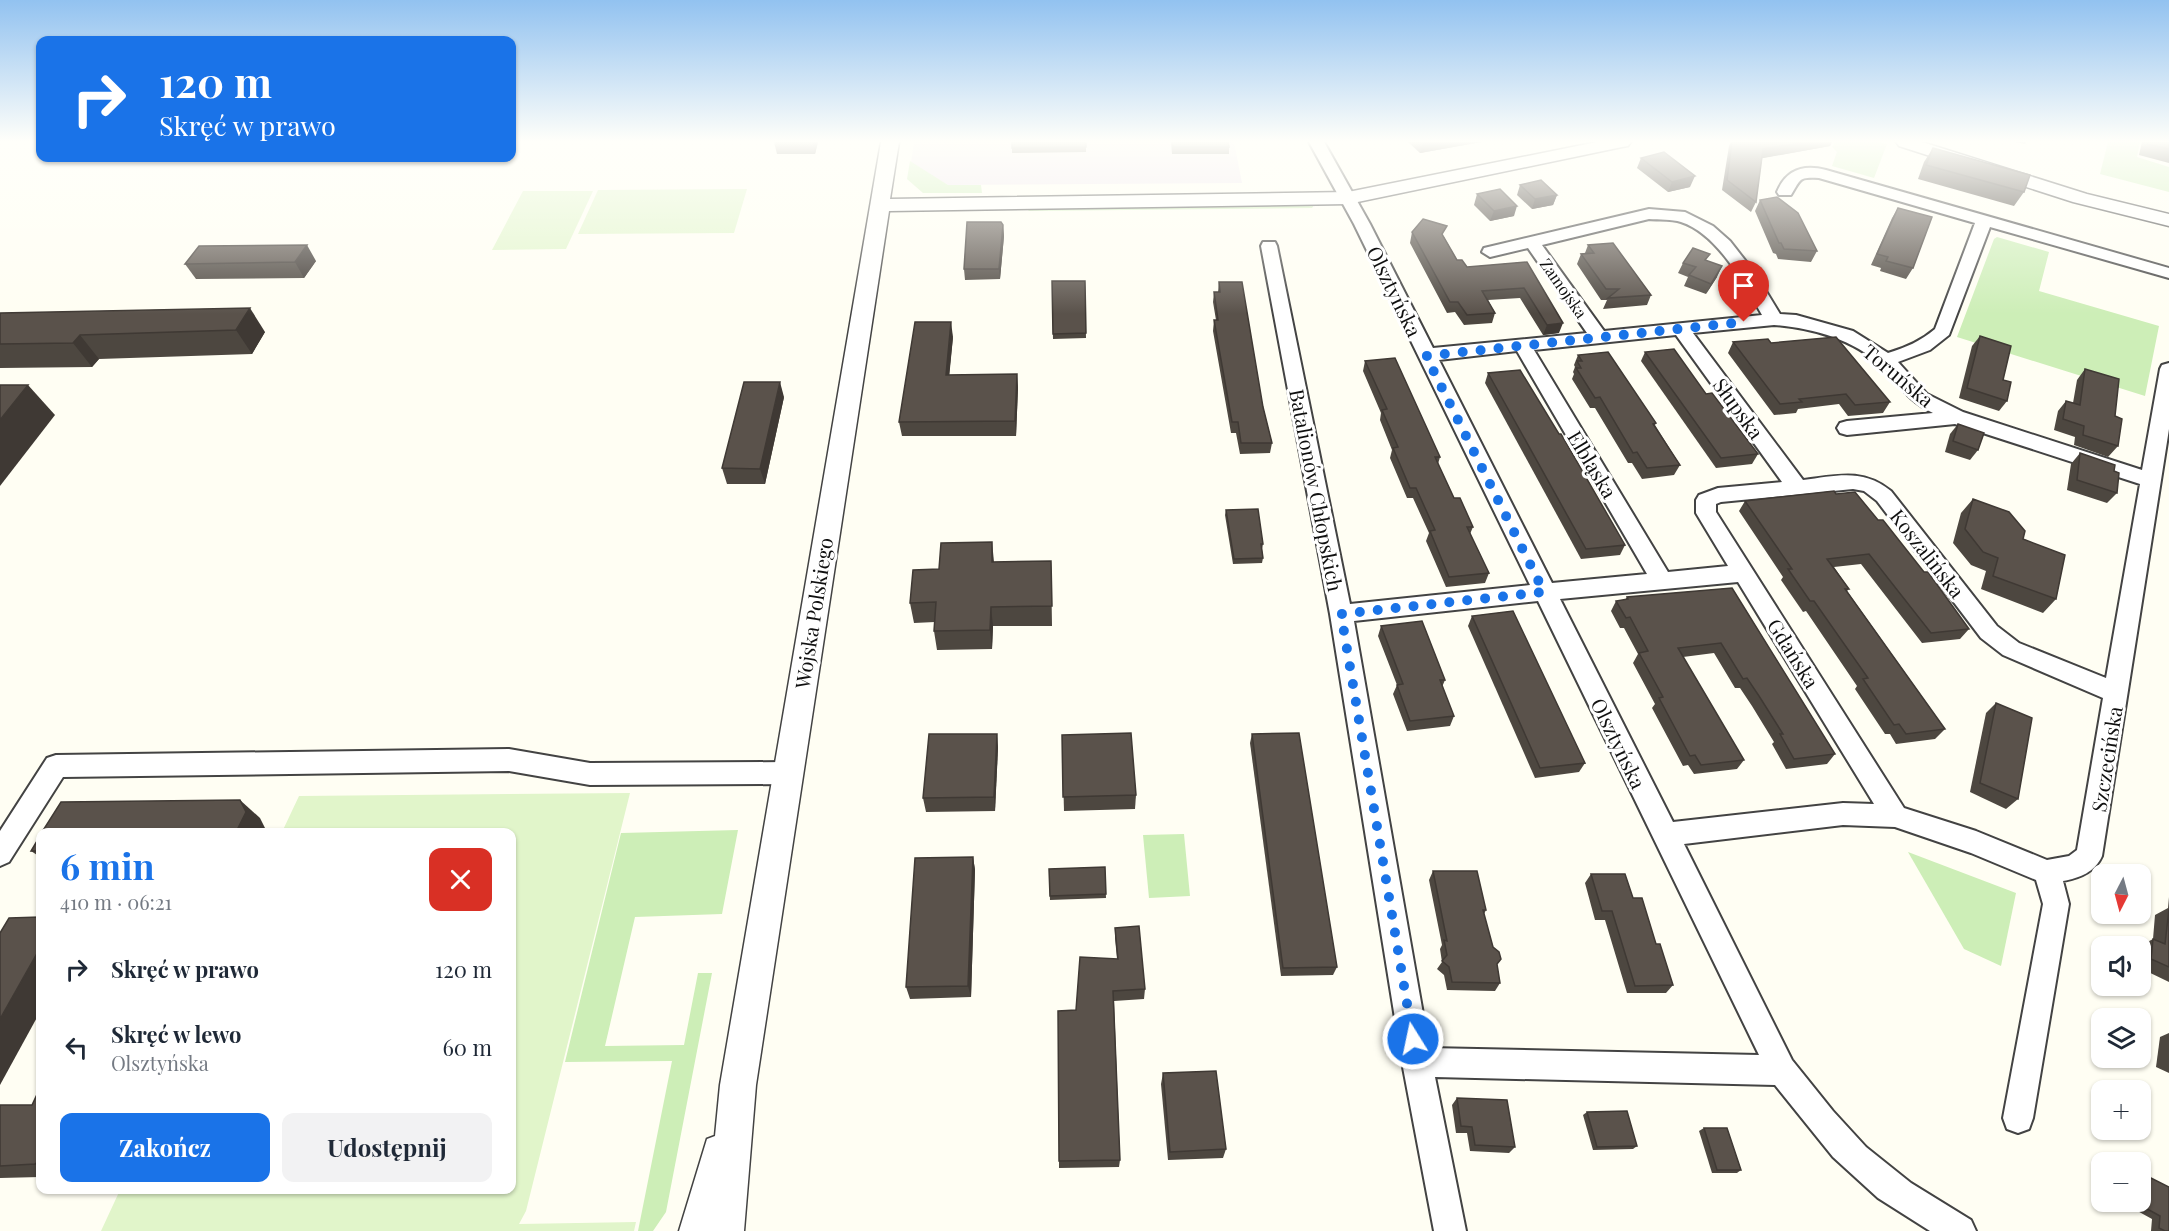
<!DOCTYPE html>
<html lang="pl">
<meta charset="utf-8">
<style>
body{margin:0;font-family:"Playfair Display",serif;background:#f2f2f3;color:#1f2937;height:100vh;display:flex;flex-direction:column;font-size:22px;white-space:nowrap}
*{box-sizing:border-box;margin:0}
p{font-size:20px;color:#747a83}
.icon{flex:none;width:33px;height:33px;fill:none;stroke:currentColor;stroke-width:2;stroke-linecap:round;stroke-linejoin:round}
.map{position:relative;flex:1;overflow:hidden}
.panel{position:absolute;left:36px;top:828px;width:480px;height:366px;display:flex;flex-direction:column;background:#fff;border-radius:12px;box-shadow:0 2px 4px #0004}
.panel>*{flex:none}
.hud{position:absolute;left:36px;top:36px;width:480px;height:126px;border-radius:12px;box-shadow:0 2px 4px #0004;background:#1a73e8;color:#fff;overflow:hidden}
.needle{width:39px;rotate:186deg}
.fabs{position:absolute;left:2091px;top:864px;display:grid;gap:12px}
.fabs a{display:grid;place-items:center;width:60px;height:60px;border-radius:12px;background:#fff;box-shadow:0 2px 4px #0004;font-size:30px}
.pin{position:absolute;display:grid;place-items:center;width:51px;height:51px;color:#fff;margin:-62px -26px;border-radius:50% 50% 50% 0;rotate:-45deg;box-shadow:0 0 6px #0007}
.pin .icon{rotate:45deg}
.me{position:absolute;width:66px;margin:-33px;rotate:350deg;stroke-linejoin:round;filter:drop-shadow(0 0 4px #0008)}
.turn{display:flex;align-items:center;gap:21px;height:126px;padding:0 24px;font-size:27px}
.turn .icon{width:78px;height:78px;stroke-width:2.5}
.turn b{display:block;font-size:42px;line-height:51px}
.round{display:grid;place-items:center;flex:none;width:63px;height:63px;border-radius:12px;background:#f2f2f3}
.head{display:flex;align-items:center;justify-content:space-between;height:102px;padding:0 24px}
h1{font-size:36px;font-weight:700;line-height:45px;color:#1a73e8}
.cta{display:flex;gap:12px;margin-top:auto;padding:12px 24px}
.cta a{flex:1;height:69px;border-radius:12px;background:#1a73e8;color:#fff;font-size:24px;font-weight:700;line-height:69px;text-align:center}
.cta a+a{background:#f2f2f3;color:#1f2937}
ul{padding:0;list-style:none}
li{display:flex;align-items:center;gap:18px;height:78px;padding:0 24px}
li div{flex:1}
li b{display:block;font-size:22px}
li em{font-style:normal}
.map>svg:first-child{display:block}
.industrial{fill:#efe4ef}
.green{fill:#cdeeb7}
.pitch{fill:#e1f5ca}
.lines{fill:none;stroke-linecap:round;stroke-linejoin:round}
.minor-casing{stroke:#434343;stroke-width:4}
.tertiary-casing{stroke:#434343;stroke-width:3}
.minor{fill:#fff;fill-rule:evenodd}
.tertiary{fill:#fff;fill-rule:evenodd}
.wall{fill:#4d4740}
.shaded-wall{fill:#3f3934}
.building{fill:#5a524b;stroke:#3f3934;stroke-width:1.5}
.route{stroke:#1a73e8;stroke-width:10;stroke-dasharray:0 18}
.labels{text-anchor:middle;dominant-baseline:central;stroke-width:6;stroke-linejoin:round;paint-order:stroke}
.far-street-label{font-size:16px;fill:#101010;stroke:#fff}
.street-label{font-size:20px;fill:#101010;stroke:#fff}
</style>
<div class="map">
<svg width="2169" height="1231" viewBox="0 0 2169 1231">
<rect width="100%" height="100%" fill="#fffef3"/>
<!-- industrial -->
<polygon class="industrial" points="914,142 1234,142 1242,183 948,185 911,163"/>
<!-- green -->
<g class="green">
<polygon points="1835,142 1879,142 1887,144 1874,178 1832,166 1837,152 1832,147"/>
<polygon points="2108,142 2140,142 2137,157 2169,167 2169,192 2100,174"/>
<polygon points="910,161 948,185 981,185 982,193 923,193 907,179"/>
<polygon points="1314,205 1312,208 1028,211 1031,208"/>
<polygon points="1997,237 2049,252 2039,291 2159,326 2145,396 1957,337 1994,239"/>
<polygon points="738,830 722,914 635,917 605,1046 684,1045 698,973 712,973 666,1212 653,1231 638,1231 672,1061 565,1062 621,833"/>
<polygon points="1184,834 1190,896 1149,898 1143,835"/>
<polygon points="1908,852 2016,893 2001,966 1964,949"/>
</g>
<!-- pitch -->
<g class="pitch">
<polygon points="747,189 734,233 578,234 598,190"/>
<polygon points="523,191 593,191 566,249 492,250"/>
<polygon points="630,793 526,1211 519,1224 636,1222 634,1231 101,1231 120,1190 512,1190 512,832 282,832 299,796"/>
</g>
<g class="lines">
<defs>
<g id="minor">
<path d="M1309 142H1324L1370 224 1433 348 1587 333 1528 248 1490 257 1482 252 1484 248 1649 209 1685 212 1713 226 1730 241 1755 273 1780 314 1796 315 1853 331 1888 353C1905 348 1921 341 1935 329L1975 223 1819 178C1798 177 1801 179 1791 195H1779L1777 192C1786 170 1803 164 1826 170L2169 268V278L1990 227 1949 335 1930 350 1898 362 1927 394 1963 412 2142 470 2160 369 2162 365 2169 363V429L2102 856C2095 872 2080 878 2063 881L2069 904 2033 1118 2029 1129 2018 1133 2007 1129 2003 1118 2043 904 2036 880 1971 853 1895 827 1843 825 1684 844 1792 1060 1833 1111 1866 1147 1911 1183 1971 1220 1976 1231H1930L1878 1198 1833 1157 1775 1085 1435 1077 1466 1231H1434L1402 1062 1330 614 1261 246 1263 242H1275L1277 246 1350 604 1530 585 1354 224ZM1649 219C1659 220 1672 219 1681 222 1718 234 1744 284 1762 315L1604 331 1542 245ZM1774 325C1811 328 1854 339 1881 366 1901 386 1906 399 1933 413L1847 421 1840 423 1837 428 1840 433 1847 435 1955 424 2140 484 2106 678 2019 643 1997 626 1891 491C1862 468 1837 476 1803 480L1693 333ZM1676 335 1782 482 1718 488 1699 495 1696 500V513L1728 566 1668 572 1534 350ZM1517 351 1647 574 1552 583 1439 360ZM1853 489 1864 491 1877 501 1981 638 2003 655 2103 698 2077 850 2069 856 2047 860 1976 831 1904 808 1716 512V504L1721 502ZM1738 582 1874 804 1843 803 1673 822 1560 599ZM1538 601 1759 1055 1429 1048 1354 621Z"/>
<polygon points="509,749 590,763 787,762 796,765 799,773 796,781 787,784 590,785 509,771 63,777 9,862 0,866 0,831 47,758 56,755"/>
</g>
<g id="tertiary">
<polygon points="881,142 899,142 890,199 1348,192 1597,142 1631,142 1628,146 1622,147 1348,204 889,211 756,1085 744,1231 679,1231 707,1139 715,1136 720,1085"/>
<polygon points="1896,142 1922,142 2087,194 2169,214 2169,226 2073,202 1899,146"/>
</g>
</defs>
<!-- minor casing -->
<use href="#minor" class="minor-casing"/>
<!-- tertiary casing -->
<use href="#tertiary" class="tertiary-casing"/>
<!-- minor -->
<use href="#minor" class="minor"/>
<!-- tertiary -->
<use href="#tertiary" class="tertiary"/>
</g>
<!-- wall -->
<g class="wall">
<polygon points="774,142 818,142 815,154 777,154"/>
<polygon points="1012,142 1086,142 1086,152 1012,153"/>
<polygon points="1171,142 1228,142 1229,147 1229,154 1172,154"/>
<polygon points="1408,142 1481,142 1420,153"/>
<polygon points="1731,142 1832,142 1830,146 1762,158 1756,202 1751,212 1722,190 1729,146"/>
<polygon points="2015,142 2026,142 2025,144"/>
<polygon points="2142,142 2169,142 2169,163 2139,155"/>
<polygon points="1933,148 2024,192 2014,206 1918,179 1924,162"/>
<polygon points="1641,158 1690,187 1668,192 1637,168"/>
<polygon points="1520,185 1557,195 1553,205 1532,209 1517,195"/>
<polygon points="1477,194 1514,216 1490,221 1474,205"/>
<polygon points="1760,200 1817,251 1811,262 1778,259 1776,254 1773,253 1755,211"/>
<polygon points="1898,208 1913,268 1906,279 1880,271 1881,268 1871,265 1892,218"/>
<polygon points="1003,225 1004,236 1000,279 965,280 964,269"/>
<polygon points="1412,232 1444,237 1457,260 1467,267 1527,262 1559,333 1543,335 1520,298 1488,300 1495,313 1492,323 1464,325 1455,312 1447,313 1410,243"/>
<polygon points="1588,245 1651,295 1647,305 1603,309 1607,300 1601,300 1577,264 1581,254 1585,253"/>
<polygon points="316,261 304,278 196,279 185,264"/>
<polygon points="1707,261 1717,277 1706,294 1684,286 1688,277 1678,273 1683,263"/>
<polygon points="1052,281 1085,281 1086,338 1053,339"/>
<polygon points="1219,282 1263,407 1272,443 1270,453 1240,454 1236,433 1231,433 1213,331 1214,320 1216,320 1213,302 1214,292 1218,292"/>
<polygon points="0,313 265,332 252,354 99,359 92,367 0,368"/>
<polygon points="1980,336 2007,401 1999,411 1959,398 1972,346"/>
<polygon points="953,337 949,375 1017,374 1018,388 1016,436 902,436 899,422"/>
<polygon points="1733,342 1771,343 1890,402 1883,413 1848,416 1839,404 1798,409 1796,413 1774,415 1728,353"/>
<polygon points="1645,352 1706,394 1758,454 1752,464 1716,468 1641,361"/>
<polygon points="1578,355 1656,423 1655,425 1680,465 1674,475 1642,479 1632,463 1628,463 1595,408 1590,408 1572,379 1574,374 1573,372 1575,367 1574,365"/>
<polygon points="1365,361 1440,457 1438,464 1454,498 1473,527 1470,534 1489,573 1485,583 1446,587 1426,541 1429,533 1413,498 1407,498 1390,458 1392,450 1380,420 1381,413 1363,371"/>
<polygon points="2085,369 2115,416 2118,446 2108,457 2074,445 2075,437 2054,430 2058,411 2066,401 2073,403 2077,380"/>
<polygon points="1488,373 1625,545 1620,555 1581,559 1485,383"/>
<polygon points="784,397 765,484 727,484 722,468"/>
<polygon points="1958,424 1978,450 1970,460 1945,452 1950,434"/>
<polygon points="2080,453 2114,471 2117,493 2107,503 2067,490 2071,464"/>
<polygon points="1836,494 1878,520 1969,629 1960,639 1922,643 1861,564 1834,567 1849,589 1847,591 1945,729 1935,739 1896,744 1890,734 1885,734 1855,689 1857,686 1806,611 1803,612 1781,580 1783,577 1739,511 1745,501"/>
<polygon points="1973,499 2023,539 2056,599 2043,613 1981,589 1986,571 1971,565 1953,543 1961,513"/>
<polygon points="1226,510 1263,544 1262,549 1263,558 1262,563 1233,564 1225,515"/>
<polygon points="1051,561 1052,626 993,626 992,649 937,650 934,631 935,622 914,623 910,603 939,569 994,562"/>
<polygon points="1732,588 1835,754 1827,764 1786,769 1772,744 1774,742 1752,706 1740,688 1735,688 1714,653 1683,657 1744,760 1737,769 1694,774 1688,765 1683,766 1652,708 1655,704 1633,663 1638,654 1624,628 1620,628 1611,611 1616,601 1625,600 1627,597"/>
<polygon points="1472,616 1585,763 1579,772 1535,778 1468,626"/>
<polygon points="1381,626 1445,680 1442,687 1454,716 1450,726 1407,731 1393,694 1397,685 1378,636"/>
<polygon points="1996,703 2018,799 2006,809 1970,792 1986,713"/>
<polygon points="997,734 998,748 995,811 926,812 923,798"/>
<polygon points="1252,734 1337,967 1333,975 1281,976 1250,743"/>
<polygon points="1062,735 1136,795 1135,809 1064,811"/>
<polygon points="40,836 40,857 31,851"/>
<polygon points="973,857 975,870 971,997 910,999 906,987"/>
<polygon points="1105,867 1106,898 1050,900 1049,869"/>
<polygon points="1433,871 1486,910 1484,914 1497,965 1500,983 1495,991 1447,990 1444,975 1437,969 1442,962 1440,949 1442,945 1429,880"/>
<polygon points="1591,874 1633,898 1673,985 1666,993 1627,993 1605,920 1595,920 1585,883"/>
<polygon points="2169,897 2169,982 2140,968 2140,946 2153,939 2155,915 2168,908"/>
<polygon points="1115,928 1145,989 1144,999 1114,1001 1120,1160 1119,1167 1059,1168 1059,1161 1076,1010 1117,959 1115,938"/>
<polygon points="2169,1033 2169,1073 2156,1067 2160,1037"/>
<polygon points="1163,1073 1226,1149 1223,1158 1168,1160 1161,1084"/>
<polygon points="40,1088 40,1177 0,1178 0,1105 32,1105"/>
<polygon points="1457,1098 1515,1147 1509,1153 1470,1151 1467,1133 1456,1133 1452,1105"/>
<polygon points="1587,1112 1637,1146 1633,1149 1593,1150 1583,1115"/>
<polygon points="1704,1128 1741,1170 1737,1173 1712,1173 1699,1131"/>
<polygon points="2143,1174 2169,1231 2151,1231 2152,1219 2132,1208 2133,1202 2140,1202 2140,1175"/>
</g>
<!-- shaded-wall -->
<g class="shaded-wall">
<polygon points="813,142 818,142 815,154"/>
<polygon points="1431,142 1481,142 1420,153 1423,143"/>
<polygon points="1806,142 1832,142 1830,146 1758,159 1763,149"/>
<polygon points="1695,176 1690,187 1668,192 1672,182"/>
<polygon points="1557,195 1553,205 1532,209 1535,199"/>
<polygon points="1517,206 1514,216 1490,221 1494,211"/>
<polygon points="1003,225 1004,236 1000,279 999,269"/>
<polygon points="307,245 316,261 304,278 295,262"/>
<polygon points="1722,266 1717,277 1706,294 1711,284"/>
<polygon points="250,308 265,332 252,354 236,330"/>
<polygon points="951,322 953,337 948,389 946,375"/>
<polygon points="1563,323 1559,333 1543,335 1547,325"/>
<polygon points="80,335 99,359 92,367 73,343"/>
<polygon points="1017,374 1018,388 1016,436 1015,421"/>
<polygon points="780,382 784,397 765,484 760,469"/>
<polygon points="28,385 55,415 0,486 0,420"/>
<polygon points="992,542 994,562 992,562"/>
<polygon points="991,607 993,626 992,649 990,630"/>
<polygon points="997,734 998,748 995,811 994,797"/>
<polygon points="240,800 260,818 266,830 264,832 236,832"/>
<polygon points="973,857 975,870 971,997 968,986"/>
<polygon points="40,948 40,1012 0,1085 0,1019"/>
<polygon points="40,1161 40,1166 35,1164"/>
</g>
<!-- building -->
<g class="building">
<polygon points="1012,142 1086,142 1086,147 1012,148"/>
<polygon points="1172,142 1228,142 1229,147 1173,147"/>
<polygon points="1732,142 1806,142 1763,149 1756,202 1727,180"/>
<polygon points="2148,142 2169,142 2169,149 2147,144"/>
<polygon points="1933,148 2030,175 2024,192 1926,165"/>
<polygon points="1664,152 1695,176 1672,182 1641,158"/>
<polygon points="1541,180 1557,195 1535,199 1520,185"/>
<polygon points="1500,189 1517,206 1494,211 1477,194"/>
<polygon points="1777,197 1798,213 1817,251 1784,249 1781,243 1779,243 1760,200"/>
<polygon points="1898,208 1932,217 1913,268 1886,261 1888,257 1877,254"/>
<polygon points="1423,219 1447,226 1442,234 1457,260 1462,260 1467,267 1527,262 1563,323 1547,325 1524,288 1482,291 1495,313 1467,315 1458,302 1450,302 1412,232"/>
<polygon points="967,222 1001,222 1003,225 999,269 964,269"/>
<polygon points="1613,243 1651,295 1608,298 1619,289 1606,289 1581,254 1594,253 1588,245"/>
<polygon points="307,245 295,262 185,264 199,246"/>
<polygon points="1693,248 1710,254 1705,260 1722,266 1711,284 1689,275 1696,267 1683,263"/>
<polygon points="1052,281 1085,281 1086,333 1053,334"/>
<polygon points="1219,282 1242,282 1263,407 1272,443 1241,443 1238,422 1232,422 1214,320 1218,320 1214,292 1220,292"/>
<polygon points="250,308 236,330 80,335 73,343 0,344 0,313"/>
<polygon points="915,322 951,322 946,375 1017,374 1015,421 899,422"/>
<polygon points="1980,336 2011,346 2003,380 2011,382 2007,401 1967,388"/>
<polygon points="1836,337 1890,402 1855,405 1846,394 1799,399 1802,402 1780,404 1733,342 1768,339 1771,343"/>
<polygon points="1674,349 1706,394 1712,393 1758,454 1721,458 1645,352"/>
<polygon points="1608,352 1656,423 1653,424 1680,465 1647,468 1637,452 1633,453 1600,397 1595,398 1576,368 1581,368 1577,361 1582,361 1578,355"/>
<polygon points="1395,358 1440,457 1435,457 1454,498 1460,498 1473,527 1467,527 1489,573 1449,577 1430,531 1435,530 1416,488 1410,488 1393,448 1398,447 1382,410 1387,409 1365,361"/>
<polygon points="2085,369 2119,379 2115,416 2122,419 2118,446 2083,435 2084,426 2063,419 2066,401 2080,405"/>
<polygon points="1520,370 1559,434 1561,434 1625,545 1586,549 1488,373"/>
<polygon points="744,382 780,382 760,469 722,468"/>
<polygon points="0,385 28,385 0,420"/>
<polygon points="1958,424 1984,433 1978,450 1953,441"/>
<polygon points="2080,453 2115,465 2114,471 2119,473 2117,493 2077,480"/>
<polygon points="1834,491 1836,494 1855,492 1878,520 1883,520 1924,572 1928,572 1969,629 1931,633 1869,554 1827,559 1849,589 1845,589 1945,729 1906,734 1899,724 1894,725 1863,679 1868,678 1814,601 1810,601 1788,569 1792,569 1745,501"/>
<polygon points="1973,499 2009,512 2025,531 2023,539 2065,555 2056,599 1993,576 1998,558 1983,552 1965,529"/>
<polygon points="1258,509 1263,544 1261,544 1263,558 1234,559 1226,510"/>
<polygon points="992,542 992,562 1051,561 1052,606 991,607 990,630 934,631 936,602 910,603 913,570 939,569 941,543"/>
<polygon points="1732,588 1835,754 1794,759 1780,734 1783,734 1759,696 1747,678 1743,679 1721,643 1678,648 1744,760 1701,765 1695,755 1690,756 1659,698 1663,697 1639,653 1648,651 1630,617 1626,618 1616,601 1628,599 1627,597"/>
<polygon points="1513,611 1585,763 1540,768 1472,616"/>
<polygon points="1422,621 1445,680 1440,680 1454,716 1410,721 1397,685 1403,684 1381,626"/>
<polygon points="1996,703 2032,718 2018,799 1980,783"/>
<polygon points="1131,733 1136,795 1063,797 1062,735"/>
<polygon points="1299,733 1337,967 1283,968 1252,734"/>
<polygon points="929,734 997,734 994,797 923,798"/>
<polygon points="240,800 246,812 236,832 42,832 61,802"/>
<polygon points="40,836 40,851 31,851"/>
<polygon points="973,857 968,986 906,987 915,858"/>
<polygon points="1105,867 1106,894 1050,896 1049,869"/>
<polygon points="1433,871 1477,871 1486,910 1483,910 1493,947 1499,952 1501,959 1497,964 1500,983 1452,982 1449,967 1442,961 1447,955 1444,940 1447,941"/>
<polygon points="1591,874 1625,874 1633,898 1642,898 1656,944 1660,944 1673,985 1635,986 1612,911 1602,911"/>
<polygon points="2169,909 2169,967 2151,959 2153,939 2165,944"/>
<polygon points="40,917 40,948 0,1019 0,933 9,918"/>
<polygon points="1139,926 1145,989 1113,991 1120,1160 1059,1161 1058,1011 1076,1010 1080,957 1118,959 1115,928"/>
<polygon points="1216,1071 1226,1149 1170,1152 1163,1073"/>
<polygon points="40,1088 40,1161 35,1164 0,1166 0,1105 32,1105"/>
<polygon points="1457,1098 1507,1100 1515,1147 1475,1145 1472,1127 1461,1126"/>
<polygon points="1627,1111 1637,1146 1597,1147 1587,1112"/>
<polygon points="1704,1128 1727,1128 1741,1170 1717,1170"/>
<polygon points="2143,1174 2169,1187 2169,1231 2165,1231 2159,1228 2160,1216 2140,1205"/>
</g>
<!-- sky -->
<linearGradient id="sky" x2="0" y2="1"><stop stop-color="#92c2f0"/><stop offset="0.45" stop-color="#fffffa"/><stop offset="1" stop-color="#fffffa" stop-opacity="0"/></linearGradient>
<rect width="2169" height="314" fill="url(#sky)"/>
<g class="lines">
<!-- route -->
<polyline class="route" points="1413,1039 1341,614 1544,592 1426,356 1744,322"/>
</g>
<g class="labels">
<!-- far-street labels -->
<g class="far-street-label">
<text transform="translate(1564 288) rotate(55)">Zamojska</text>
</g>
<!-- street labels -->
<g class="street-label">
<text transform="translate(1395 291) rotate(64)">Olsztyńska</text>
<text transform="translate(1899 375) rotate(40)">Toruńska</text>
<text transform="translate(1739 408) rotate(54)">Słupska</text>
<text transform="translate(1593 464) rotate(59)">Elbląska</text>
<text transform="translate(1317 490) rotate(79)">Batalionów Chłopskich</text>
<text transform="translate(1928 553) rotate(52)">Koszalińska</text>
<text transform="translate(813 613) rotate(-81)">Wojska Polskiego</text>
<text transform="translate(1794 653) rotate(58)">Gdańska</text>
<text transform="translate(1619 743) rotate(64)">Olsztyńska</text>
<text transform="translate(2106 759) rotate(-81)">Szczecińska</text>
</g>
</g>
</svg>
<div class="fabs">
<a><svg class="needle" viewBox="-14 -14 28 28"><path d="M0-13l5 13h-10z" fill="#e53935"/><path d="M0 13l5-13h-10z" fill="#747a83"/></svg></a>
<a><svg class="icon" aria-label="sound" viewBox="0 0 24 24"><path d="M4 9h4l5-4v14l-5-4H4zM17 9q2 3 0 6"/></svg></a>
<a><svg class="icon" aria-label="layers" viewBox="0 0 24 24"><path d="M12 4l9 5-9 5-9-5zM3 14l9 5 9-5"/></svg></a>
<a>+</a>
<a>−</a>
</div>
<div class="pin" style="left:1744px;top:322px;background:#d93025"><svg class="icon" aria-label="arrive" viewBox="0 0 24 24"><path d="M6 21V4h12l-3 4 3 4H6"/></svg></div>
<svg class="me" style="left:1413px;top:1039px" viewBox="-20 -20 40 40"><circle r="17" fill="#1a73e8" stroke="#fff" stroke-width="3"/><path d="M0-11L8 9 0 5-8 9z" fill="#fff"/></svg>
<div class="hud">
<div class="turn"><svg class="icon" aria-label="right" viewBox="0 0 24 24"><path d="M7 20v-9h11M14 6l5 5-5 5"/></svg><div><b>120 m</b>Skręć w prawo</div></div>
</div>
<section class="panel">
<div class="head"><div><h1>6 min</h1><p>410 m · 06:21</p></div><a class="round" style="background:#d93025;color:#fff"><svg class="icon" aria-label="close" viewBox="0 0 24 24"><path d="M6 6l12 12M18 6L6 18"/></svg></a></div>
<ul>
<li><svg class="icon" aria-label="right" viewBox="0 0 24 24"><path d="M7 20v-9h11M14 6l5 5-5 5"/></svg><div><b>Skręć w prawo</b></div><em>120 m</em></li>
<li><svg class="icon" aria-label="left" viewBox="0 0 24 24"><path d="M17 20v-9H6M10 6l-5 5 5 5"/></svg><div><b>Skręć w lewo</b><p>Olsztyńska</p></div><em>60 m</em></li>
</ul>
<div class="cta"><a>Zakończ</a><a>Udostępnij</a></div>
</section>
</div>
